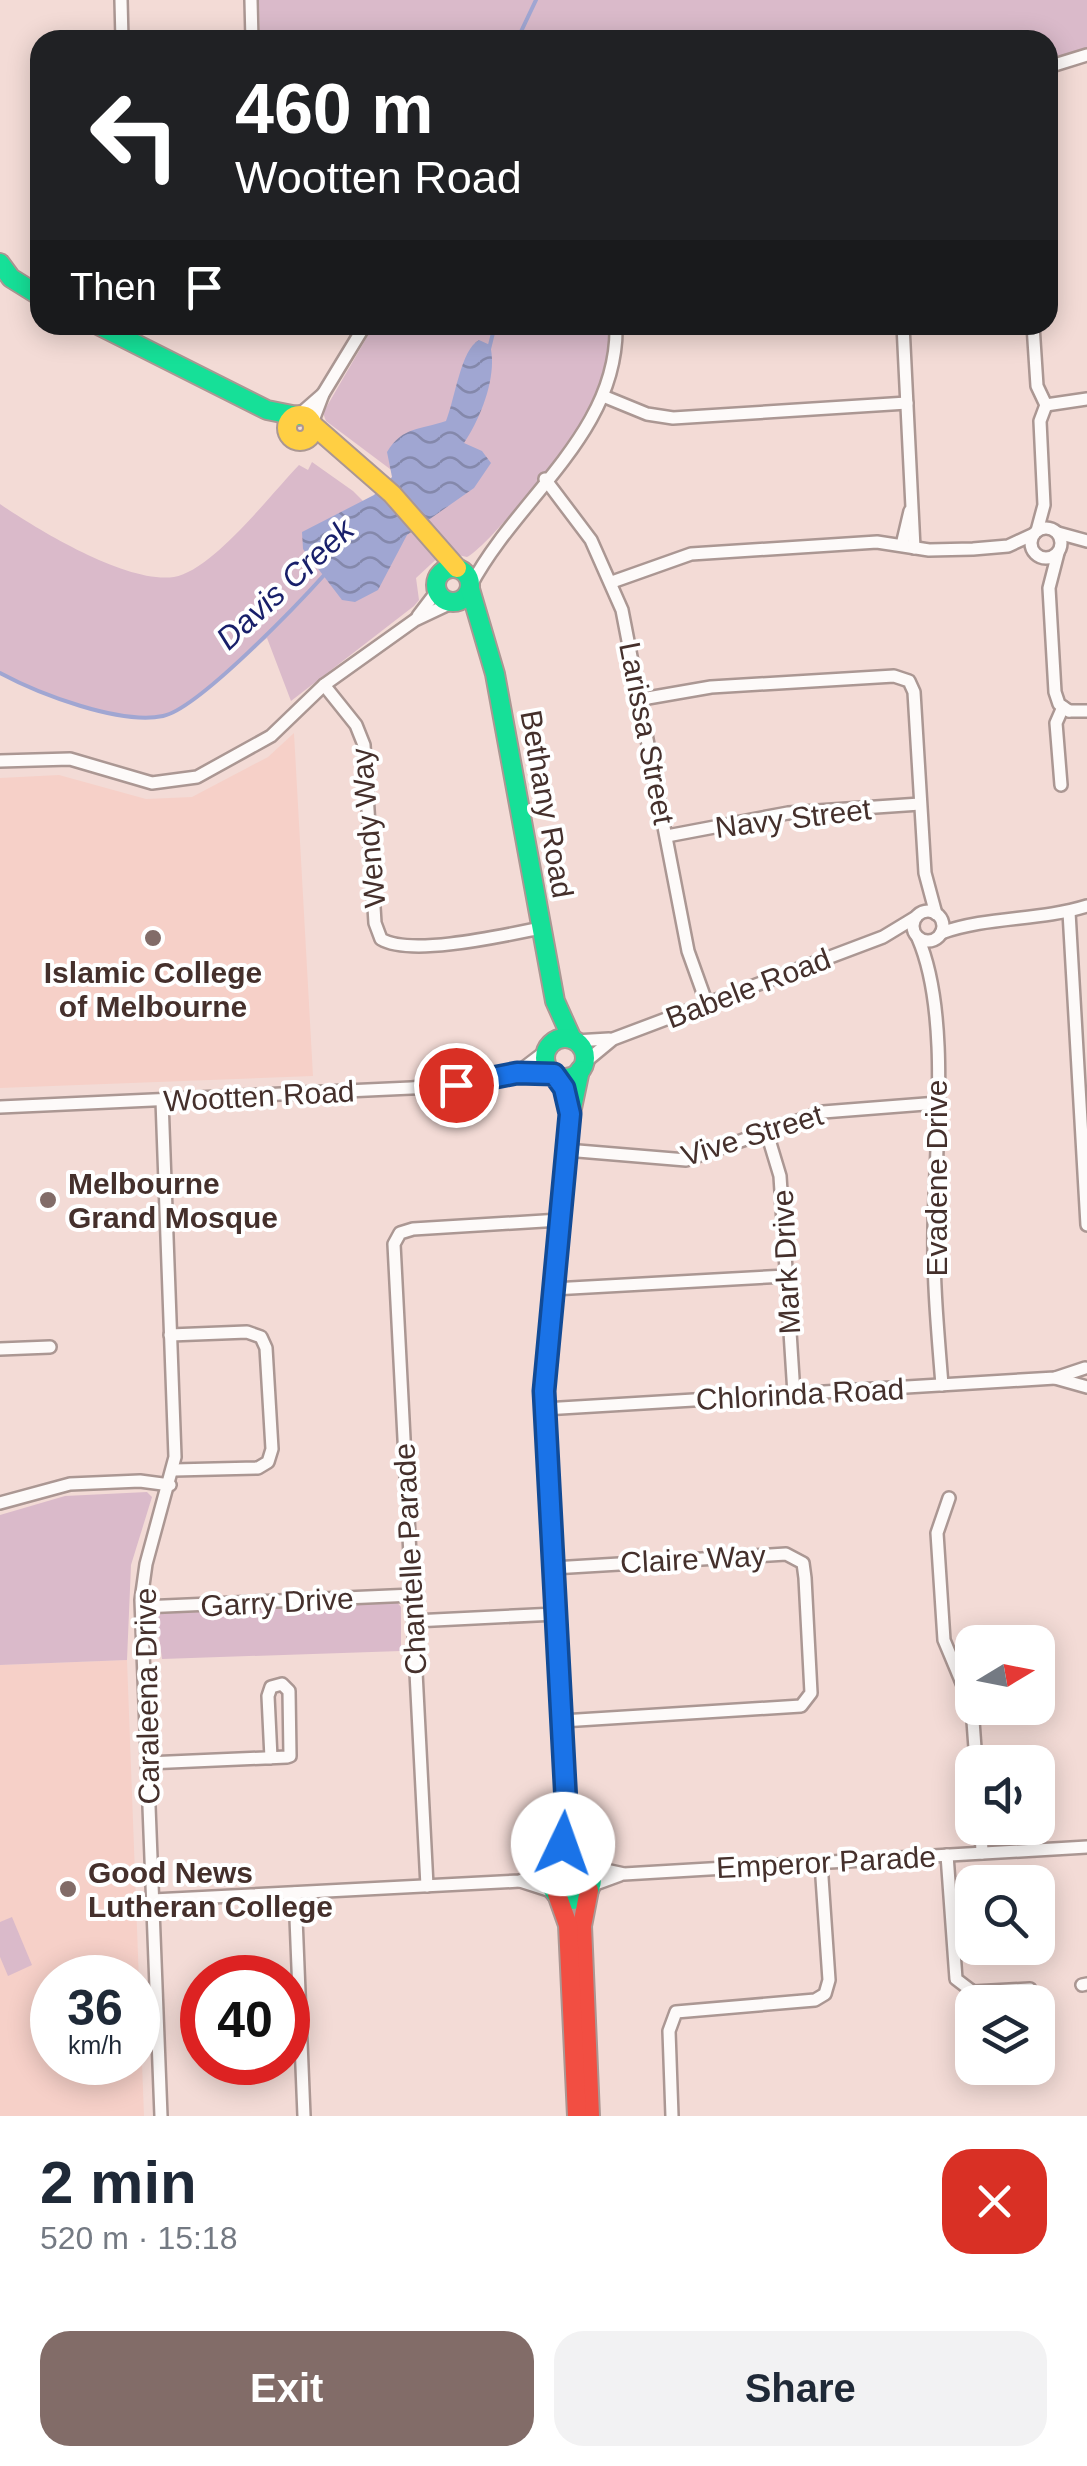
<!DOCTYPE html>
<meta charset="utf-8">
<style>
body{margin:0;font-family:Helvetica,sans-serif;background:#f2f2f3;color:#1f2937;height:100vh;display:flex;flex-direction:column;font-size:38px;white-space:nowrap}
*{box-sizing:border-box;margin:0}
p{font-size:32px;color:#747a83}
.icon{flex:none;width:55px;height:55px;fill:none;stroke:currentColor;stroke-width:2;stroke-linecap:round;stroke-linejoin:round}
.map{position:relative;height:2116px;overflow:hidden}
.panel{display:flex;flex-direction:column;background:#fff;flex:1}
.panel>*{flex:none}
.hud{position:absolute;left:30px;top:30px;width:1028px;height:305px;border-radius:30px;box-shadow:0 5px 25px #0003;background:#202124;color:#fff;overflow:hidden}
.needle{width:65px;rotate:80deg}
.buttons{position:absolute;left:955px;top:1625px;display:grid;gap:20px}
.buttons a{display:grid;place-items:center;width:100px;height:100px;border-radius:20px;background:#fff;box-shadow:0 5px 25px #0003;font-size:50px}
.speed{position:absolute;left:30px;top:1955px;display:flex;gap:20px;font-size:50px;font-weight:700;text-align:center}
.speed>*{display:grid;place-content:center;width:130px;height:130px;border-radius:50%;background:#fff;box-shadow:0 5px 25px #0003;line-height:1}
.speed small{font-size:25px;font-weight:400}
.speed .limit{border:15px solid #d22;background:#fff;color:#111}
.pin{position:absolute;display:grid;place-items:center;width:85px;height:85px;color:#fff;margin:-42px;border:5px solid #fff;border-radius:50%;box-shadow:0 2px 10px #0007}
.me{position:absolute;width:110px;margin:-55px;rotate:3deg;stroke-linejoin:round;filter:drop-shadow(0 0 8px #0008)}
.turn{display:flex;align-items:center;gap:35px;height:210px;padding:0 40px;font-size:45px}
.turn .icon{width:130px;height:130px;stroke-width:2.5}
.turn b{display:block;font-size:70px;line-height:85px}
.then{display:flex;align-items:center;height:95px;padding:0 40px;background:#0003;gap:20px;font-size:38px}
.round{display:grid;place-items:center;flex:none;width:105px;height:105px;border-radius:30px;background:#f2f2f3}
.summary{display:flex;align-items:center;justify-content:space-between;height:170px;padding:0 40px}
h1{font-size:60px;font-weight:800;line-height:75px}
.cta{display:flex;gap:20px;margin-top:auto;padding:20px 40px}
.cta a{flex:1;height:115px;border-radius:30px;background:#826c68;color:#fff;font-size:40px;font-weight:800;line-height:115px;text-align:center}
.cta a+a{background:#f2f2f3;color:#1f2937}
.map>svg:first-child{display:block}
.built{fill:#f6d0c8;fill-rule:evenodd}
.park{fill:#dabaca}
.water{fill:url(#water-waves)}
.lines{fill:none;stroke-linecap:round;stroke-linejoin:round}
.stream{stroke:#a0a6d2;stroke-width:4}
.street-casing{stroke:#ab9793;stroke-width:16}
.fast-casing{stroke:#ab9793;stroke-width:22}
.slow-casing{stroke:#ab9793;stroke-width:22}
.jam-casing{stroke:#ab9793;stroke-width:22}
.street{stroke:#fdfaf9;stroke-width:11}
.fast{stroke:#16e098;stroke-width:18}
.slow{stroke:#ffcf43;stroke-width:18}
.jam{stroke:#f24e42;stroke-width:18}
.route-casing{stroke:#114b97;stroke-width:25}
.route{stroke:#1a73e8;stroke-width:18}
.poi-dot{fill:#826c68;stroke:#fff;stroke-width:4}
.labels{text-anchor:middle;dominant-baseline:central;stroke-width:8;stroke-linejoin:round;paint-order:stroke}
.street-label{font-size:30px;fill:#45302c;stroke:#fff}
.poi-label{font-size:30px;font-weight:bold;fill:#45302c;stroke:#fff;text-anchor:start}
.water-label{font-size:32px;font-style:italic;fill:#181f6a;stroke:#fff}
</style>
<div class="map">
<svg width="1087" height="2116" viewBox="0 0 1087 2116">
<defs>
<pattern id="water-waves" width="16" height="10" patternUnits="userSpaceOnUse" patternTransform="scale(2.5)"><rect width="16" height="10" fill="#a0a6d2"/><path d="M0 5q4-4 8 0t8 0" fill="none" stroke="#8488ab"/></pattern>
</defs>
<rect width="100%" height="100%" fill="#f3dbd6"/>
<!-- built -->
<g class="built">
<polygon points="294,733 313,1076 0,1088 0,778 59,775 146,799 192,797 268,757"/>
<path d="M127 1660 144 2116H0V1665ZM52 1978H138V2062H52Z"/>
</g>
<!-- park -->
<g class="park">
<polygon points="259,0 1087,0 1087,49 1048,60 1048,40 260,40"/>
<path d="M374 325H610C610 349 607 372 598 394 588 422 491 545 467 557L444 552 416 578 419 600 414 606 291 701 267 638C238 660 201 698 170 714 136 731 32 690 0 673V504C38 530 127 584 174 577 213 570 271 494 299 465L308 470 312 462 353 491 385 523 398 475 326 421 323 413Z"/>
<polygon points="147,1492 152,1497 131,1565 127,1660 0,1665 0,1515 65,1496"/>
<polygon points="396,1601 401,1607 401,1651 162,1659 156,1613 160,1611"/>
<polygon points="12,1917 32,1965 8,1976 0,1957 0,1922"/>
</g>
<!-- water -->
<path class="water" d="M479 340 490 345C498 375 481 418 464 443L482 451 491 463 474 488 407 535 378 590 355 602 342 600 303 549 302 532 374 495 392 477 387 452C403 426 420 430 446 421 455 399 461 349 479 340Z"/>
<g class="lines">
<!-- stream -->
<g class="stream">
<polyline points="517,40 536,0"/>
<polyline points="489,349 495,325"/>
<path d="M0 673C39 694 120 725 163 716 198 709 299 603 326 573"/>
</g>
<defs>
<g id="street">
<polyline points="121,0 122,40"/>
<polyline points="251,0 252,40"/>
<polyline points="1048,67 1087,55"/>
<polyline points="903,325 914,548"/>
<polyline points="1033,325 1037,386 1046,405 1040,421 1044,505 1037,531"/>
<polyline points="603,396 647,414 673,418 907,403"/>
<polyline points="1046,405 1087,399"/>
<polyline points="299,415 323,394"/>
<polyline points="312,423 323,394 365,325"/>
<polyline points="545,479 591,540 622,610 688,951 707,1004"/>
<circle cx="1046" cy="543" r="15"/>
<polyline points="1058,533 1087,541"/>
<polyline points="902,545 910,511"/>
<polyline points="1058,553 1049,588 1055,692 1059,704 1069,711"/>
<polyline points="612,582 691,554 877,542 929,550 973,549 1008,546 1034,534"/>
<path d="M471 585C517 498 619 432 616 325"/>
<polyline points="418,616 437,591"/>
<path d="M324 685 356 725 364 745 375 923 381 939C411 957 506 935 541 928"/>
<polyline points="642,699 711,687 894,676 909,681 914,692 925,873 936,914"/>
<polyline points="1069,711 1087,711"/>
<polyline points="0,761 70,759 152,783 197,777 271,736 324,685 415,620 451,603"/>
<polyline points="1061,785 1056,723 1063,707"/>
<polyline points="667,836 788,813 920,804"/>
<circle cx="928" cy="926" r="15"/>
<polyline points="1069,912 1087,1225"/>
<path d="M941 933C988 916 1039 921 1087 906"/>
<path d="M918 938C951 1014 935 1147 934 1230 933 1282 938 1334 942 1385"/>
<polyline points="575,1041 609,1039"/>
<polyline points="584,1063 613,1039 883,937 916,917"/>
<polyline points="517,1073 546,1051"/>
<path d="M0 1107 411 1088C459 1085 506 1073 554 1074"/>
<polyline points="767,1133 780,1176 794,1394"/>
<polyline points="566,1150 686,1160 823,1112 938,1103"/>
<polyline points="553,1289 786,1276"/>
<polyline points="170,1335 247,1332 261,1337 266,1348 272,1449 268,1462 258,1468 174,1470"/>
<polyline points="0,1349 50,1347"/>
<polyline points="1055,1378 1087,1387"/>
<polyline points="544,1409 1055,1378 1085,1368"/>
<polyline points="949,1498 937,1533 944,1640 972,1707 976,1762"/>
<polyline points="0,1503 70,1484 140,1481 170,1485"/>
<polyline points="553,1568 786,1554 803,1563 805,1578 811,1693 801,1706 562,1721"/>
<polyline points="142,1607 413,1595"/>
<polyline points="414,1621 556,1614"/>
<polyline points="147,1763 287,1757 290,1756 289,1691 282,1684 271,1687 268,1696 271,1758"/>
<polyline points="981,1828 982,1853"/>
<polyline points="947,1855 956,1979 973,1992 1030,1989"/>
<polyline points="587,1866 624,1874 1087,1847"/>
<polyline points="520,1881 554,1892"/>
<polyline points="427,1886 394,1244 400,1233 413,1229 560,1220"/>
<polyline points="590,1886 620,1875"/>
<polyline points="295,1893 304,2116"/>
<polyline points="153,1900 520,1881 554,1866"/>
<polyline points="1082,1985 1087,1984"/>
<polyline points="161,2116 141,1600 146,1564 175,1457 162,1100"/>
<polyline points="672,2116 669,2031 676,2012 815,2000 825,1994 829,1980 821,1863"/>
</g>
<g id="fast">
<polyline points="0,263 11,278 40,296"/>
<polyline points="98,325 267,410 297,416"/>
<circle cx="453" cy="585" r="17"/>
<polyline points="470,589 495,674 555,1001 572,1039"/>
<circle cx="565" cy="1058" r="20"/>
<polyline points="580,1070 571,1113 544,1391 567,1821 584,1863"/>
<circle cx="571" cy="1879" r="21"/>
</g>
<g id="slow">
<circle cx="300" cy="428" r="13"/>
<polyline points="313,425 392,494 457,568"/>
</g>
<g id="jam">
<polyline points="589,1890 582,1926 590,2116"/>
<polyline points="557,1894 568,1925 577,2116"/>
</g>
</defs>
<!-- street casing -->
<use href="#street" class="street-casing"/>
<!-- fast casing -->
<use href="#fast" class="fast-casing"/>
<!-- slow casing -->
<use href="#slow" class="slow-casing"/>
<!-- jam casing -->
<use href="#jam" class="jam-casing"/>
<!-- street -->
<use href="#street" class="street"/>
<!-- fast -->
<use href="#fast" class="fast"/>
<!-- slow -->
<use href="#slow" class="slow"/>
<!-- jam -->
<use href="#jam" class="jam"/>
</g>
<g class="lines">
<defs>
<polyline id="route" points="456,1085 517,1073 554,1074 564,1088 570,1114 544,1391 567,1822 563,1844"/>
</defs>
<!-- route casing -->
<use href="#route" class="route-casing"/>
<!-- route -->
<use href="#route" class="route"/>
</g>
<!-- markers -->
<g class="poi-dot">
<circle cx="153" cy="938" r="10"/>
<circle cx="48" cy="1200" r="10"/>
<circle cx="68" cy="1889" r="10"/>
</g>
<g class="labels">
<!-- street labels -->
<g class="street-label">
<text transform="translate(647 733) rotate(79)">Larissa Street</text>
<text transform="translate(547 804) rotate(80)">Bethany Road</text>
<text transform="translate(793 818) rotate(-7)">Navy Street</text>
<text transform="translate(368 828) rotate(-95)">Wendy Way</text>
<text transform="translate(748 988) rotate(-21)">Babele Road</text>
<text transform="translate(259 1096) rotate(-3)">Wootten Road</text>
<text transform="translate(752 1135) rotate(-17)">Vive Street</text>
<text transform="translate(936 1178) rotate(-90)">Evadene Drive</text>
<text transform="translate(786 1262) rotate(-93)">Mark Drive</text>
<text transform="translate(800 1394) rotate(-3)">Chlorinda Road</text>
<text transform="translate(410 1559) rotate(-93)">Chantelle Parade</text>
<text transform="translate(693 1559) rotate(-3)">Claire Way</text>
<text transform="translate(277 1602) rotate(-3)">Garry Drive</text>
<text transform="translate(147 1696) rotate(-91)">Caraleena Drive</text>
<text transform="translate(826 1862) rotate(-3)">Emperor Parade</text>
</g>
<!-- poi labels -->
<g class="poi-label">
<text x="153" y="972" text-anchor="middle">Islamic College<tspan x="153" dy="34">of Melbourne</tspan></text>
<text x="68" y="1183">Melbourne<tspan x="68" dy="34">Grand Mosque</tspan></text>
<text x="88" y="1872">Good News<tspan x="88" dy="34">Lutheran College</tspan></text>
</g>
<!-- water labels -->
<g class="water-label">
<text transform="translate(285 584) rotate(-43)">Davis Creek</text>
</g>
</g>
</svg>
<div class="buttons">
<a><svg class="needle" viewBox="-14 -14 28 28"><path d="M0-13l5 13h-10z" fill="#e53935"/><path d="M0 13l5-13h-10z" fill="#747a83"/></svg></a>
<a><svg class="icon" aria-label="sound" viewBox="0 0 24 24"><path d="M4 9h4l5-4v14l-5-4H4zM17 9q2 3 0 6"/></svg></a>
<a><svg class="icon" aria-label="search" viewBox="0 0 24 24"><circle cx="10" cy="10" r="6"/><path d="M15 15l6 6"/></svg></a>
<a><svg class="icon" aria-label="layers" viewBox="0 0 24 24"><path d="M12 4l9 5-9 5-9-5zM3 14l9 5 9-5"/></svg></a>
</div>
<div class="speed"><div>36<small>km/h</small></div><div class="limit">40</div></div>
<div class="pin" style="left:456px;top:1085px;background:#d93025"><svg class="icon" aria-label="arrive" viewBox="0 0 24 24"><path d="M6 21V4h12l-3 4 3 4H6"/></svg></div>
<svg class="me" style="left:563px;top:1844px" viewBox="-20 -20 40 40"><circle r="19" fill="#fff"/><path d="M0-13L10 11 0 6-10 11z" fill="#1a73e8"/></svg>
<div class="hud">
<div class="turn"><svg class="icon" aria-label="left" viewBox="0 0 24 24"><path d="M17 20v-9H6M10 6l-5 5 5 5"/></svg><div><b>460 m</b>Wootten Road</div></div>
<div class="then">Then<svg class="icon" aria-label="arrive" viewBox="0 0 24 24"><path d="M6 21V4h12l-3 4 3 4H6"/></svg></div>
</div>
</div>
<section class="panel">
<div class="summary"><div><h1>2 min</h1><p>520 m · 15:18</p></div><a class="round" style="background:#d93025;color:#fff"><svg class="icon" aria-label="close" viewBox="0 0 24 24"><path d="M6 6l12 12M18 6L6 18"/></svg></a></div>
<div class="cta"><a>Exit</a><a>Share</a></div>
</section>
